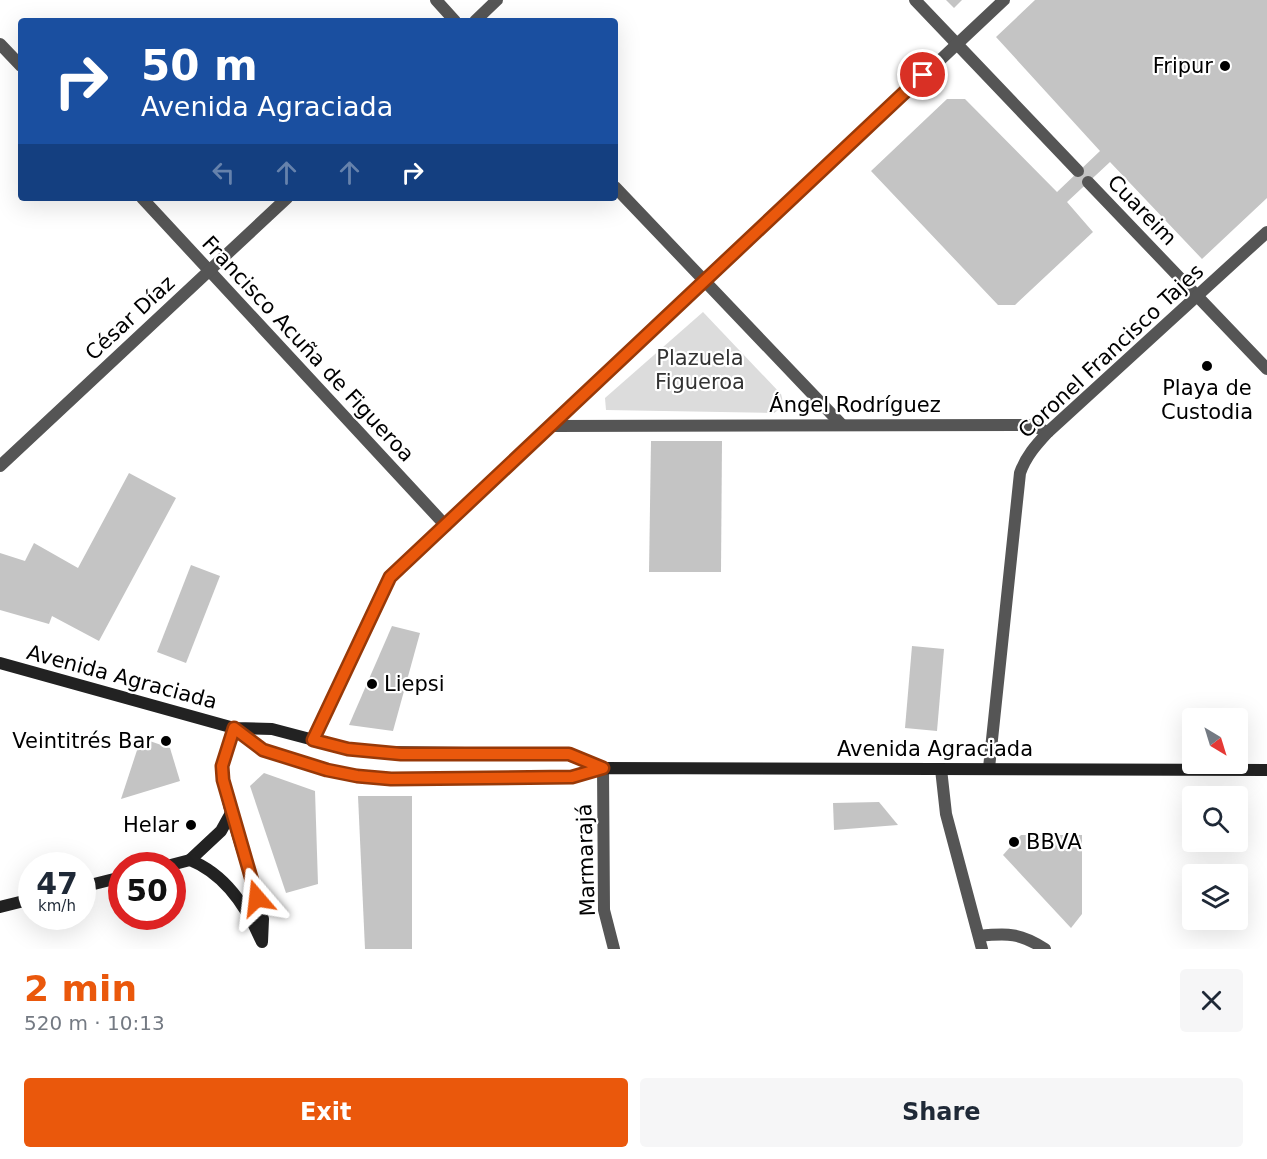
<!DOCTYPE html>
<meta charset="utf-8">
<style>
body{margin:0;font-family:"DejaVu Sans",sans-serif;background:#f6f6f7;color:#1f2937;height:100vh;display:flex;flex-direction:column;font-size:22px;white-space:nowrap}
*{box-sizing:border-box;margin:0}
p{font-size:20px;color:#747a83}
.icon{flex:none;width:33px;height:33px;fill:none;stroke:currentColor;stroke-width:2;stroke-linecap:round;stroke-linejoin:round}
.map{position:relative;height:949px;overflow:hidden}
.sheet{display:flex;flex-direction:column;background:#fff;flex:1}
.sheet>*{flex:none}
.hud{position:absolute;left:18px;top:18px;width:600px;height:183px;border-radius:6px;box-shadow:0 6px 24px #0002;background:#1a4fa0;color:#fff;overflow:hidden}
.needle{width:39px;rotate:142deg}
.tools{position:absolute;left:1182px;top:708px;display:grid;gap:12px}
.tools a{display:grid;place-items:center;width:66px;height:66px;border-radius:6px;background:#fff;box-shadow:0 6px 24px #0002;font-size:30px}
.speed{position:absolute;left:18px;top:852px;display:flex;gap:12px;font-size:30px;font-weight:700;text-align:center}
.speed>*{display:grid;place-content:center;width:78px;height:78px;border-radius:50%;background:#fff;box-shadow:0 6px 24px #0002;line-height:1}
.speed small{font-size:15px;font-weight:400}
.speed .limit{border:9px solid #d22;background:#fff;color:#111}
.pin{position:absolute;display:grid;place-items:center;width:51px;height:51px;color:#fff;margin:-26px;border:3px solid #fff;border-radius:50%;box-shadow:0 2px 6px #0007}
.me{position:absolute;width:66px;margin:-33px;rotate:343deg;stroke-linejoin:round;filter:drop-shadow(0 0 4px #0008)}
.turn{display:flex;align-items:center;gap:21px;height:126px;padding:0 24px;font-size:27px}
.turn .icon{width:78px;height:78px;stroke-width:2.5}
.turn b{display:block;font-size:42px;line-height:51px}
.lanes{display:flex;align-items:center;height:57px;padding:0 24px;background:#0003;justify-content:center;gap:30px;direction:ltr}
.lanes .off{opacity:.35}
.round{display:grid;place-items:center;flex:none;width:63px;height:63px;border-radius:6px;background:#f6f6f7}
.headline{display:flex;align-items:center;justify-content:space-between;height:102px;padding:0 24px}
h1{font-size:36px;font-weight:800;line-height:45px;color:#ea580c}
.button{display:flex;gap:12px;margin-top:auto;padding:12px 24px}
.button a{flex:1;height:69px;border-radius:6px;background:#ea580c;color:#fff;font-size:24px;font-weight:800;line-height:69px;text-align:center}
.button a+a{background:#f6f6f7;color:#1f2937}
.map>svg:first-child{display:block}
.green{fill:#dcdcdc}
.building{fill:#c4c4c4}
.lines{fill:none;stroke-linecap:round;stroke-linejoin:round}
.street{stroke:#555;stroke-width:12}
.secondary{stroke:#222;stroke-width:12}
.route-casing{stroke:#983908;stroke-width:15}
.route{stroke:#ea580c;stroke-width:10}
.poi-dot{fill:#000;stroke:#fff;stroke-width:2}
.labels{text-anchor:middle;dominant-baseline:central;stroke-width:4.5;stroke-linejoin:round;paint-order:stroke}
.poi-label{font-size:21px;fill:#000;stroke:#fff;text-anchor:end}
.street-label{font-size:21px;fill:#000;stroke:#fff}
.park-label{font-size:21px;fill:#333;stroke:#fff}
</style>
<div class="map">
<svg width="1267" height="949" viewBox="0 0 1267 949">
<rect width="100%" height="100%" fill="#fff"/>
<!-- green -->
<path class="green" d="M703 312 781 394C784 403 782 408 774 413L606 410 605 398Z"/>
<!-- building -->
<g class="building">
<polygon points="946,0 962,0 954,8"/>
<polygon points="1035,0 1267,0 1267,198 1202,259 1110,162 1067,202 1093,232 1015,305 998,305 871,171 947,99 965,99 1057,192 1100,151 996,37"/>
<polygon points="651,441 722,441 721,572 649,572"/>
<polygon points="129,473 176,498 99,641 52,616 49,624 0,610 0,553 25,561 34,543 78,568"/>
<polygon points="191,565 220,576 186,663 157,652"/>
<polygon points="392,626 420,633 393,731 349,725"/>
<polygon points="912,646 944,649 937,731 905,728"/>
<polygon points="141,738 170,748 180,781 121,799"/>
<polygon points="264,773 315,791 318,884 286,893 250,786"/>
<polygon points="358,796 412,796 412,949 365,949"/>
<polygon points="879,802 898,825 834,830 833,803"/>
<polygon points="1021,835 1082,835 1082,914 1071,928 1003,855"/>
</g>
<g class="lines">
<!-- street -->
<g class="street">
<polyline points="436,0 455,21"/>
<polyline points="915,0 1078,171"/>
<polyline points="475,21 497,0"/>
<polyline points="0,44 21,66"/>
<polyline points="1088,182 1267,369"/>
<polyline points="615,187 842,425"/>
<polyline points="142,198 446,526"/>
<polyline points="552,426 1031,425 1048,432"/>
<polyline points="0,466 287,198"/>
<polyline points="313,740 390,577 1004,0"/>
<polyline points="603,768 604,910 614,949"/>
<path d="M989 768 1020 473C1026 456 1036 445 1048 432L1267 232"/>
<polyline points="941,769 946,814 982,949"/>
<path d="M979 936C1008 933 1020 933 1045 949"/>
</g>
<!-- secondary -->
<g class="secondary">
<polyline points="0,663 234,728 272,729 348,749 378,752 569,754 603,768"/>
<polyline points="234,728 263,750 327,770 357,776 391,779 572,777 603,768 1267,770"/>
<polyline points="234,728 222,766 223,780 231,813 263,919 262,942"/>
<polyline points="190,860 221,831 231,813"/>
<path d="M167 866 190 860C225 874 246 906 261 940"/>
<polyline points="82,887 122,877"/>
<polyline points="0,907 32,899"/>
</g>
</g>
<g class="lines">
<defs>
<polyline id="route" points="257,898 223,780 222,766 234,728 263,750 327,770 357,776 391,779 572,777 603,768 569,754 401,754 348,749 313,740 390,577 923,75"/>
</defs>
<!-- route casing -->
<use href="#route" class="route-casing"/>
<!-- route -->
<use href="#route" class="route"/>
</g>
<!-- markers -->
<g class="poi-dot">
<circle cx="1225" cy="66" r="6"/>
<circle cx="1207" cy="366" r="6"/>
<circle cx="372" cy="684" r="6"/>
<circle cx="166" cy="741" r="6"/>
<circle cx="191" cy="825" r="6"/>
<circle cx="1014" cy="842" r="6"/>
</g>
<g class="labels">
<!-- poi labels -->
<g class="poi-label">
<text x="1213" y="66">Fripur</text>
<text x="1207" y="388" text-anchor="middle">Playa de<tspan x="1207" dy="24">Custodia</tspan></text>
<text x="384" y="684" text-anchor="start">Liepsi</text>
<text x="154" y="741">Veintitrés Bar</text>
<text x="179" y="825">Helar</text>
<text x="1026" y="842" text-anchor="start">BBVA</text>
</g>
<!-- street labels -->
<g class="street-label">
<text transform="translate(1142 210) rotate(46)">Cuareim</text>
<text transform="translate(130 318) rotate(-43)">César Díaz</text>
<text transform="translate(308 349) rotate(47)">Francisco Acuña de Figueroa</text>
<text transform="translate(1111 351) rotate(-43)">Coronel Francisco Tajes</text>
<text x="855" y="405">Ángel Rodríguez</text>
<text transform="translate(122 677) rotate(15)">Avenida Agraciada</text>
<text x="935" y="749">Avenida Agraciada</text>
<text transform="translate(586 860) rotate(-92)">Marmarajá</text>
</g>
<!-- park labels -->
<g class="park-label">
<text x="700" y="358">Plazuela<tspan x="700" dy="24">Figueroa</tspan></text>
</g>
</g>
</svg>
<div class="tools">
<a><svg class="needle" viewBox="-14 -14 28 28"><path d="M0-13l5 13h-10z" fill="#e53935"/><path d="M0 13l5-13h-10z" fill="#747a83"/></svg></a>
<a><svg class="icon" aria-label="search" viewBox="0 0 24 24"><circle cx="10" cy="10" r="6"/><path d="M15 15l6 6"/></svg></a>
<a><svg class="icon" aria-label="layers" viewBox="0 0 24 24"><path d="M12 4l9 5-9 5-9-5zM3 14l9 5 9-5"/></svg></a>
</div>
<div class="speed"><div>47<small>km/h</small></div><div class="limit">50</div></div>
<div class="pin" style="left:923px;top:75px;background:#d93025"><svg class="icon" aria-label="arrive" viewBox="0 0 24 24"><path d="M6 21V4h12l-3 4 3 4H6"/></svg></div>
<svg class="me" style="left:257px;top:898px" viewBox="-20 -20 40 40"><path d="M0-17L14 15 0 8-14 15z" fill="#ea580c" stroke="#fff" stroke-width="4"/></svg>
<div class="hud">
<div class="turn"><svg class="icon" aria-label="right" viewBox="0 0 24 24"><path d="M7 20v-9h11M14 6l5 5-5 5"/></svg><div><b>50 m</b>Avenida Agraciada</div></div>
<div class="lanes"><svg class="icon off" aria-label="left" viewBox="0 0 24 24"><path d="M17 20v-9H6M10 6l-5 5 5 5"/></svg><svg class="icon off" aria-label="ahead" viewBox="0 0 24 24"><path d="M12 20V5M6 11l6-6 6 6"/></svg><svg class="icon off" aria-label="ahead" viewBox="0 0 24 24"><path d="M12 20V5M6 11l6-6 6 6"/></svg><svg class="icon" aria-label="right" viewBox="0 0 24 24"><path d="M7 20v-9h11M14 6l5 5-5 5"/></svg></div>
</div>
</div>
<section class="sheet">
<div class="headline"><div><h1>2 min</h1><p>520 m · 10:13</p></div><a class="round"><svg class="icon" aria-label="close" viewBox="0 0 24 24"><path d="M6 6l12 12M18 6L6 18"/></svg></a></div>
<div class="button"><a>Exit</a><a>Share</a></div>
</section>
